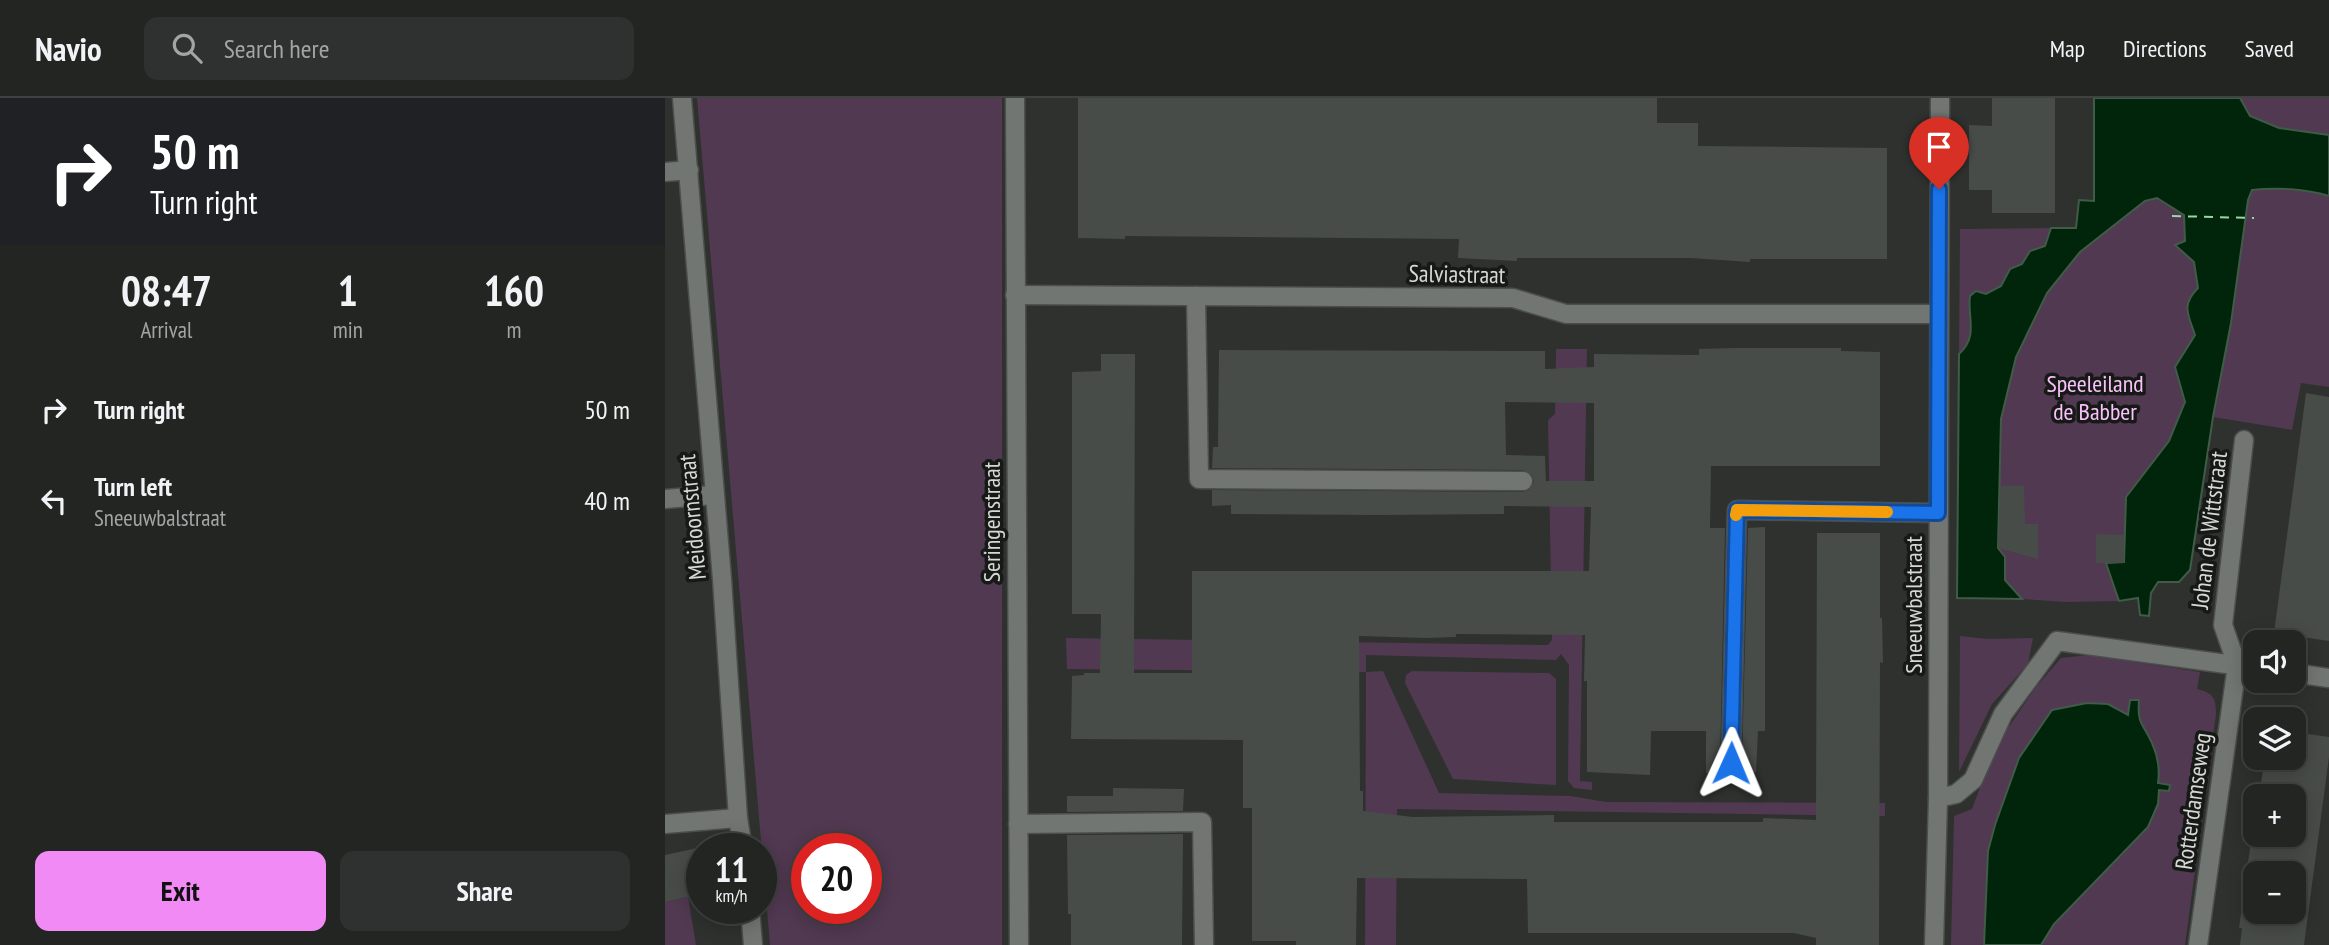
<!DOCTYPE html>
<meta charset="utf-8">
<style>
body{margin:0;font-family:"PT Sans Narrow",sans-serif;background:#2e312f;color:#f1f3f6;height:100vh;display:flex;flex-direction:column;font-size:26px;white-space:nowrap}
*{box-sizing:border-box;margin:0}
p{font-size:23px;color:#a2a5a5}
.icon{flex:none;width:38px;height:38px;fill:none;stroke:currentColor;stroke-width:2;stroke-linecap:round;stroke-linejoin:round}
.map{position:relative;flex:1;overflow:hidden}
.sheet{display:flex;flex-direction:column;background:#222522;width:665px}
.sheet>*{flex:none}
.banner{background:#202124;color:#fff;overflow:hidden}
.buttons{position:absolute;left:1578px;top:532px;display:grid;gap:14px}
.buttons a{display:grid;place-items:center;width:63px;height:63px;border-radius:14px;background:#222522;box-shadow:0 4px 18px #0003,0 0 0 2px #3f4240;font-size:35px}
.speed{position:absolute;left:21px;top:735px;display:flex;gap:14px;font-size:35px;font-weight:700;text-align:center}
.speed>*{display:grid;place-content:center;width:91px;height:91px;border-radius:50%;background:#222522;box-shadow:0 4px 18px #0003,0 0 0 2px #3f4240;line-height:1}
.speed small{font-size:18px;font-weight:400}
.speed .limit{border:10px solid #d22;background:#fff;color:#111}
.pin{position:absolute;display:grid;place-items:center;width:60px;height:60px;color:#fff;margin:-72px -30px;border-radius:50% 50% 50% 0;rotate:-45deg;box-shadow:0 0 7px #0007}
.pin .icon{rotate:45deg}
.me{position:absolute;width:77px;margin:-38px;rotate:1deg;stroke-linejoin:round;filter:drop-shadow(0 0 5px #0008)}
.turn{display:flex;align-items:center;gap:24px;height:147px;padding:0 35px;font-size:32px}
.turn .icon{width:91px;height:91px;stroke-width:2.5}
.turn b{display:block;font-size:49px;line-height:60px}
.eta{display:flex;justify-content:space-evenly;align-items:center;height:119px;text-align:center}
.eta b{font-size:42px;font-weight:600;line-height:49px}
.primary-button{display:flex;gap:14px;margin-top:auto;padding:14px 35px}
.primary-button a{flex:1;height:80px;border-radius:14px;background:#f18af4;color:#111;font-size:28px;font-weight:600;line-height:80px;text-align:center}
.primary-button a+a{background:#2e312f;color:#f1f3f6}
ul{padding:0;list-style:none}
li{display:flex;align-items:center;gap:21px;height:91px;padding:0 35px}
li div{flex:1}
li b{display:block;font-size:26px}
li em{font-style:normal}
header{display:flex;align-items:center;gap:42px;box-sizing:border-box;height:98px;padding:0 35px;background:#222522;border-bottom:2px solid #3f4240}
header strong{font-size:33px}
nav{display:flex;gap:38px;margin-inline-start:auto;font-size:24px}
.search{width:490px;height:63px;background:#2e312f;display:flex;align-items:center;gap:18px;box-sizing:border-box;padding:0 24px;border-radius:14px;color:#a2a5a5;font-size:26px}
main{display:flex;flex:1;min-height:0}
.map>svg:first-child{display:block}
.green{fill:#513951;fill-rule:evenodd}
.water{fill:#00250b;stroke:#405b48;stroke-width:2}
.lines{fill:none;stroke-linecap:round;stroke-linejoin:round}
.ferry{stroke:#99d7a5;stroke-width:2;stroke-dasharray:9 7;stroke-linecap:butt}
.building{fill:#484c49;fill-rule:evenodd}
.minor-casing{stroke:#4c4e4c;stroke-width:21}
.minor{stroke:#727673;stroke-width:18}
.route-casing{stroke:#114b97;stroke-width:18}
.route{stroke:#1a73e8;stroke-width:12}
.slow{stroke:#f59e0b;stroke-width:12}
.labels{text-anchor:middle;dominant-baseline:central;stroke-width:7;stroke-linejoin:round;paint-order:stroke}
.street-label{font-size:24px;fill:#d6d8d6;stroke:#171917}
.park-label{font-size:24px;fill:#f9c2fa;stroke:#171917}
</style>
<header>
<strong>Navio</strong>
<div class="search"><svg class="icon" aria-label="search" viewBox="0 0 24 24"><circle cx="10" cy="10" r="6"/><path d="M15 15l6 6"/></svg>Search here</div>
<nav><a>Map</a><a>Directions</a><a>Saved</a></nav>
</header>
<main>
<section class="sheet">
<div class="banner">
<div class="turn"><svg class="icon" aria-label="right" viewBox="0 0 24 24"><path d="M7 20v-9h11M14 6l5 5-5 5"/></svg><div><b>50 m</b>Turn right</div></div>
</div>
<div class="eta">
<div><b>08:47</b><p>Arrival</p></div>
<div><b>1</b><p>min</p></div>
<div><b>160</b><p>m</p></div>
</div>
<ul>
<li><svg class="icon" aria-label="right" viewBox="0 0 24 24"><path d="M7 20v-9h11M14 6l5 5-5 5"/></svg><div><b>Turn right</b></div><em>50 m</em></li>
<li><svg class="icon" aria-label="left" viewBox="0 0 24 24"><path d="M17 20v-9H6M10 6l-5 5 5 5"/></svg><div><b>Turn left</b><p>Sneeuwbalstraat</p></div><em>40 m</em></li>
</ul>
<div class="primary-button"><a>Exit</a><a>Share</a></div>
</section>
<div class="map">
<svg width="1664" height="847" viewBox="0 0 1664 847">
<rect width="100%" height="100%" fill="#2e312e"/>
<!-- green -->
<g class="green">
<path d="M32 0H337V847H105ZM142 751H201V810H142Z"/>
<polygon points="1575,0 1664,0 1664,37 1614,30 1584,18"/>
<polygon points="1599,90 1653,94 1664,98 1664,289 1636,285 1627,332 1548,319 1566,225 1583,102 1587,92"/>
<path d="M1492 100 1519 117 1520 143 1511 148 1529 164 1533 190C1516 207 1523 216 1530 237L1510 269 1520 304 1504 343 1461 399 1459 465H1441L1454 503 1401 504 1357 501 1340 482V459L1333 450 1336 321 1351 259 1382 195 1415 154 1480 103Z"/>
<path d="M1386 130 1380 148 1365 153 1357 166 1345 171 1336 188 1304 203C1307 222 1309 243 1294 256L1295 131Z"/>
<polygon points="891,251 922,251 915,683 927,684 927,692 909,690 903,683 904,567 896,556 891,562 701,557 701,574 718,573 774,695 906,698 941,704 1220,705 1220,718 732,711 731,847 700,847 701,574 402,571 401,540 883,547 887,542 883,322 890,316"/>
<polygon points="1295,538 1323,541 1368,540 1363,566 1327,606 1294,674"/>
<path d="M1423 557 1535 574 1532 591C1548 595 1551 599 1551 616L1520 847H1376L1389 827 1494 692 1504 693 1493 685 1487 644 1477 632 1473 617 1474 602H1465L1463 617 1442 606 1422 605 1329 727 1323 753 1319 847H1286L1289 718 1307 711 1330 649 1371 589 1396 560Z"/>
<polygon points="747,573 884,575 891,581 891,687 788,681 740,585 741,577"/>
<polygon points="23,799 31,847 0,847 0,804"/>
</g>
<!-- water -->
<g class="water">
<path d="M1429 0H1575L1585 18 1614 30 1664 37V98C1641 91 1611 89 1587 92L1583 102 1566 225 1548 319 1525 472 1514 484H1493L1486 495 1484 518 1475 517 1473 500 1454 503 1441 465 1459 464 1461 399 1504 343 1520 304 1510 269 1530 237C1523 216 1516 207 1533 190L1529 164 1510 147 1520 143 1519 117 1492 100 1480 103 1415 154 1382 195 1351 259 1336 321 1333 450 1340 459V482L1357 501 1292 500 1294 256C1314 238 1302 219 1305 198L1311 193 1321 196 1336 188 1345 171 1357 166 1365 153 1380 148 1386 130H1411L1414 102 1429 103Z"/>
<path d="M1465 602H1474C1472 627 1478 625 1487 645 1493 658 1495 671 1493 685L1505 687 1504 693 1494 692 1493 706 1483 729 1389 826 1376 847H1319L1323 753 1330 727 1354 660 1387 612 1422 605 1443 606 1463 617Z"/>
</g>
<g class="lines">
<!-- ferry -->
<polyline class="ferry" points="1507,118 1589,120"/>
</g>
<!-- building -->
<g class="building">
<polygon points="413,0 992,0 992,25 1033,25 1033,48 1222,50 1222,161 1085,161 1085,164 1026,160 852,160 852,163 793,160 794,141 460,138 460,141 413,140"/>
<polygon points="1327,0 1390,0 1390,115 1327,115 1327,92 1304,92 1304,27 1327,28"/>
<path d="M1071 250H1176V253L1215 254V368H1046L1045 430H1060L1055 665 1061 675H1041V633H986L985 677 922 674V583H919L920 537 791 536V539L760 540 694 538 695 693H698V713L748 719 889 717V724H1098V720L1151 722 1152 435H1215V520H1217L1218 565 1215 564 1214 847H1151V840L1129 835H863L862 781 692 780 691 847H631V843H587V710H578V642L406 641 407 578 419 577V575H435L436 516H407V274L436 273V256H470L469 575H527V473H924L926 409 839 408V416L714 417 566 416V407L547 408V392L858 394 864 392 869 384 867 377 858 372 547 370 548 349H553L554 252 880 253V271L929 269V256L1034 257V251ZM840 304 929 305V383H881L880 358 841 357Z"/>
<polygon points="1641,295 1664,299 1664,543 1609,535"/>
<polygon points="1335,388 1359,388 1360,426 1373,426 1373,461 1333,450"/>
<polygon points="1100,429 1100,633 1093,633 1091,674 1072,675 1077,665 1083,430"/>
<polygon points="1431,436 1459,437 1459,465 1431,465"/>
<path d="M1629 634 1664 639V659L1639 847H1575L1577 830H1574L1589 721H1591V737H1629V698H1594L1600 660H1629ZM1591 775H1629V814H1591Z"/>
<polygon points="448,690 519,691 518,713 402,714 402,698 448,698"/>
<polygon points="518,736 517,847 406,847 406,816 403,816 402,737"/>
<polygon points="37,749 37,796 0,804 0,757"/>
</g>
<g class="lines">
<defs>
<g id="minor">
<polyline points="17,0 57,481 73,720 78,751"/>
<polyline points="350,0 354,847"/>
<polyline points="0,74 24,72"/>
<polyline points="350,197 848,200 901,216 1273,216"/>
<polyline points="531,198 534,381 858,383"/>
<polyline points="0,401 48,397"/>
<polyline points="1629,575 1664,580"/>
<polyline points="1066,665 1072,412 1273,415"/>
<polyline points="1273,700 1291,696 1308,682 1338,616 1392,543 1591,570"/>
<polyline points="0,726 73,720"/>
<polyline points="353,726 537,724 539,847"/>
<polyline points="85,810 88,847"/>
<polyline points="1269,847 1273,700 1275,0"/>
<polyline points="1533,847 1572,567 1558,527 1579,342"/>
</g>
</defs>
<!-- minor casing -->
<use href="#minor" class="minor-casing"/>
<!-- minor -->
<use href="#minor" class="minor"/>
</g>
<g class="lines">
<defs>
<polyline id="route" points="1066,665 1072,412 1273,415 1274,91"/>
</defs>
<!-- route casing -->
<use href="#route" class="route-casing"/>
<!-- route -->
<use href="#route" class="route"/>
<!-- slow -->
<polyline class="slow" points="1071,417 1072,412 1222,414"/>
</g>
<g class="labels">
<!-- street labels -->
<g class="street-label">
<text transform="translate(792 176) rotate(1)">Salviastraat</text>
<text transform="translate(27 419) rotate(-95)">Meidoornstraat</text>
<text transform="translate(326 424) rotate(-90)">Seringenstraat</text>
<text transform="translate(1544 432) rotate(-83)">Johan de Wittstraat</text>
<text transform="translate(1248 507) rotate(-90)">Sneeuwbalstraat</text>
<text transform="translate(1528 703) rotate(-82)">Rotterdamseweg</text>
</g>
<!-- park labels -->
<g class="park-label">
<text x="1430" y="285">Speeleiland<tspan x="1430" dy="28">de Babber</tspan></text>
</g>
</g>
</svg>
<div class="buttons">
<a><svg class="icon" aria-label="sound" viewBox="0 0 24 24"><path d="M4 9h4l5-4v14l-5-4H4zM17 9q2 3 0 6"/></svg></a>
<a><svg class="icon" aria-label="layers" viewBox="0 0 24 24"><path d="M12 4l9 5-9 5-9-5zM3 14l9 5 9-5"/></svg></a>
<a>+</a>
<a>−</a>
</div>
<div class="speed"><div>11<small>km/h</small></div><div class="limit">20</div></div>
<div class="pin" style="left:1274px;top:91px;background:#d93025"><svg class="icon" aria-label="arrive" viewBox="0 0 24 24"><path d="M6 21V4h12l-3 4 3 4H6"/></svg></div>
<svg class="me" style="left:1066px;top:665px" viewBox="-20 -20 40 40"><path d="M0-17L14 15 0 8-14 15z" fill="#1a73e8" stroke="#fff" stroke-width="4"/></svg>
</div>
</main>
